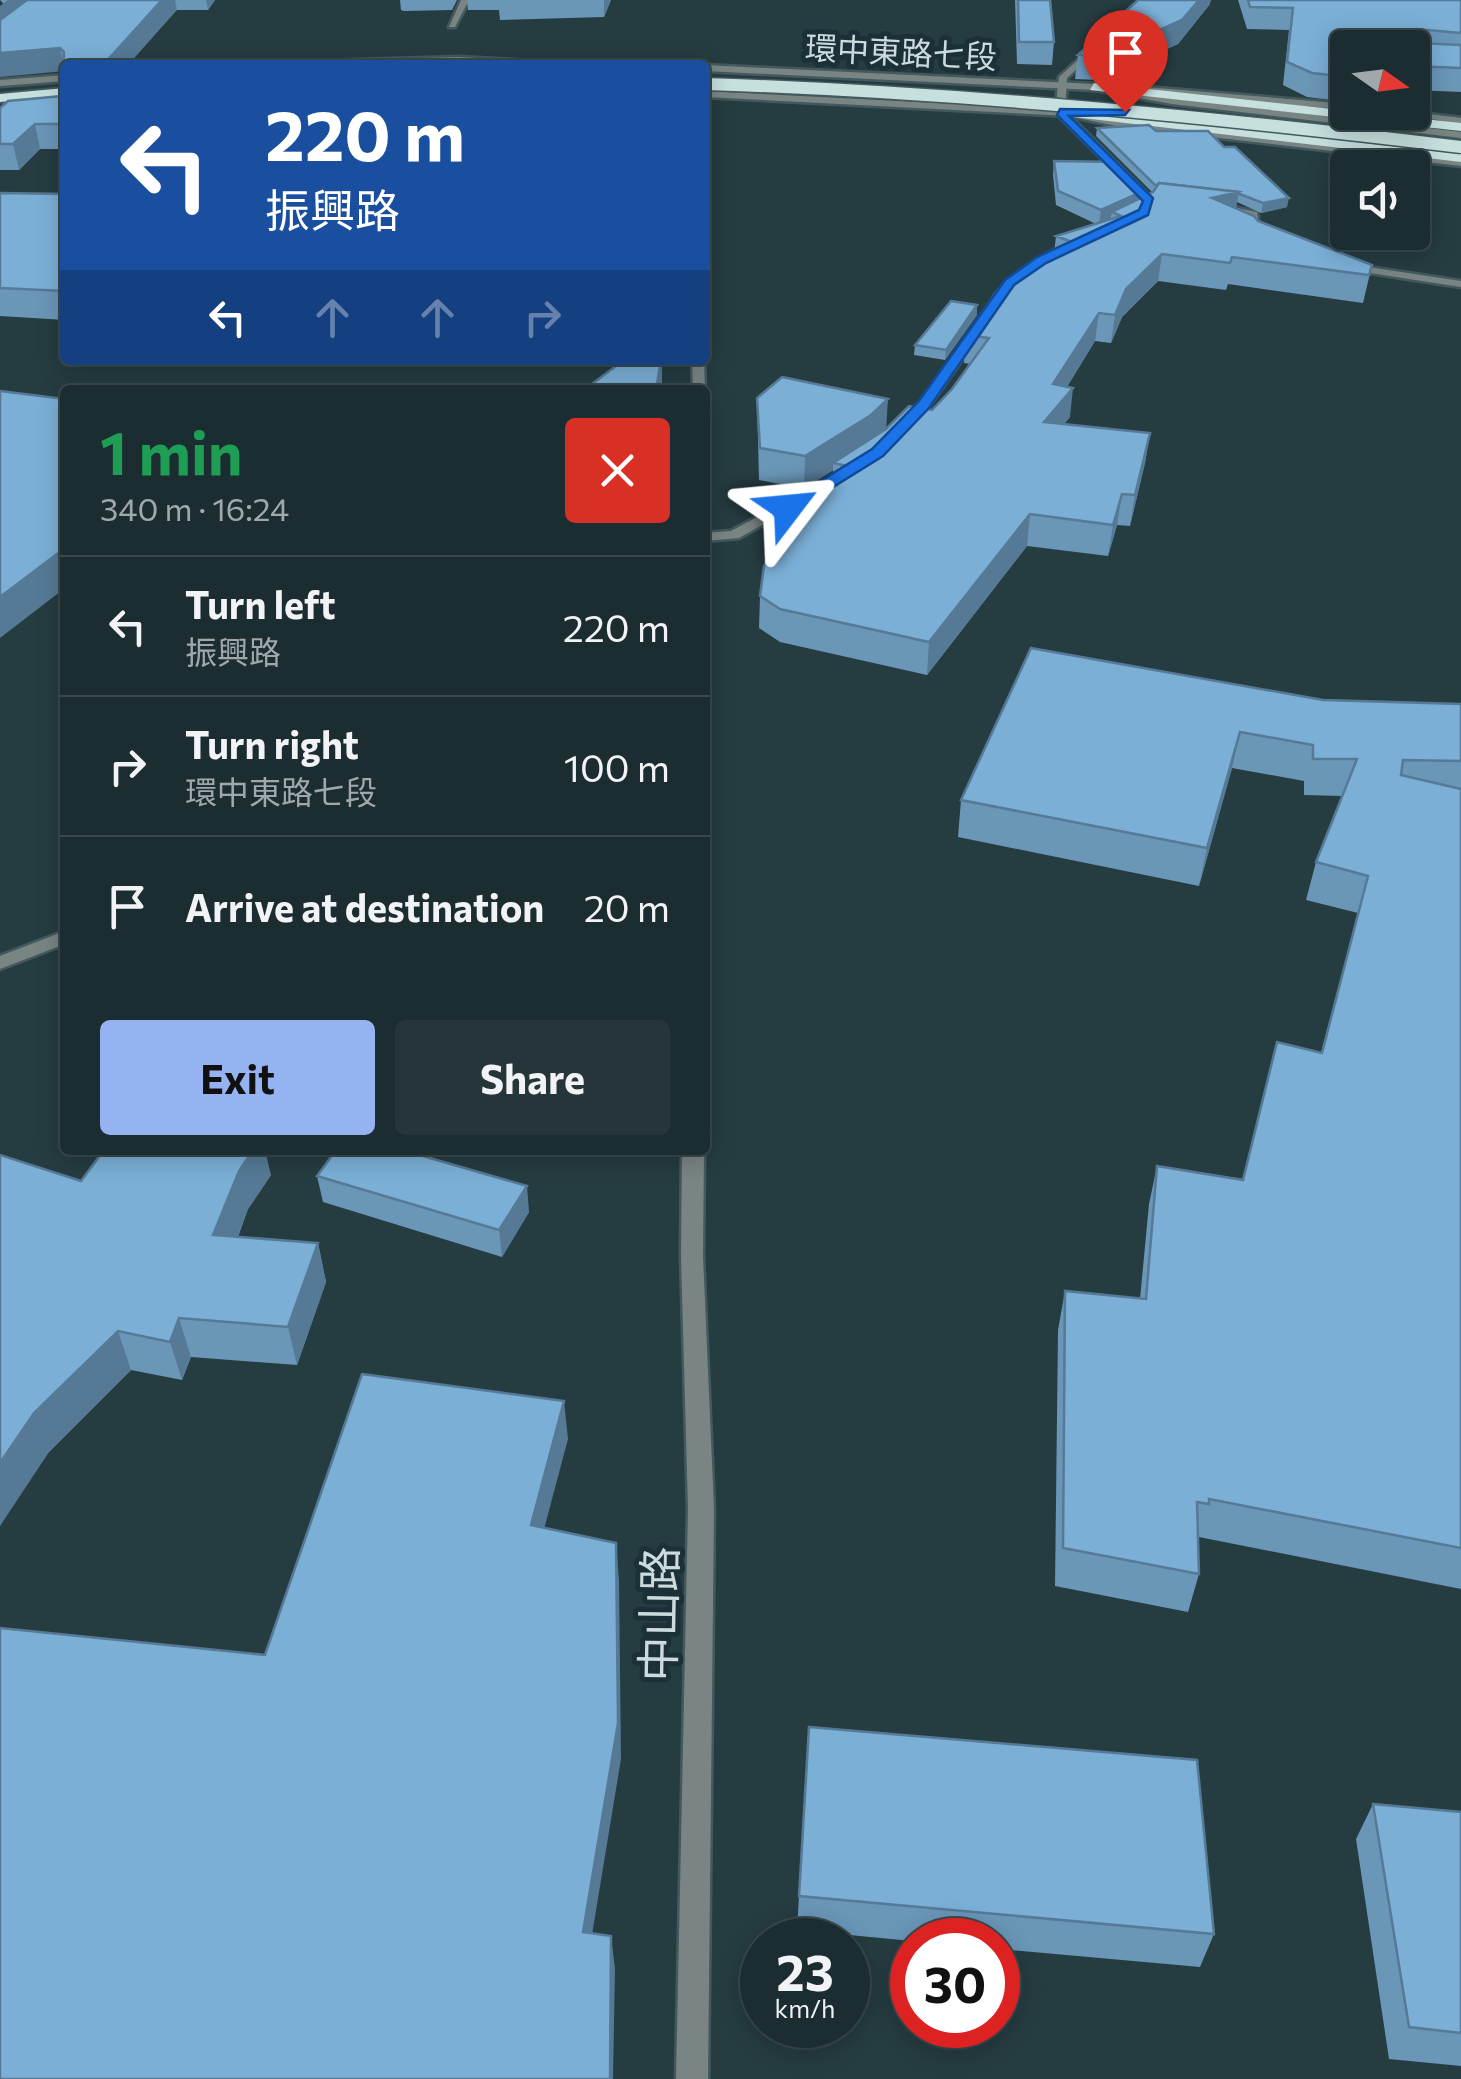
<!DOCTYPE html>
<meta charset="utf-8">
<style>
body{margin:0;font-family:Commissioner,"Noto Sans TC",sans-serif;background:#253539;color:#f1f3f6;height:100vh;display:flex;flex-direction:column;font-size:38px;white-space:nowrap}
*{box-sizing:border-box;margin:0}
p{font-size:32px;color:#a0a8ab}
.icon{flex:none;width:55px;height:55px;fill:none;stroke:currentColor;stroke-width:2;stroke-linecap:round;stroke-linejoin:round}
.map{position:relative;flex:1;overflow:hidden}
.panel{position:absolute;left:60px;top:385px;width:650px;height:770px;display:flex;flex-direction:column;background:#1c2d31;border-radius:10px;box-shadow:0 5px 25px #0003,0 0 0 2px #3a494d}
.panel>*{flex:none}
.guide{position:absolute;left:60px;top:60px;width:650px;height:305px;border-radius:10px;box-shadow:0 5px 25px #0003,0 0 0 2px #3a494d;background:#1a4fa0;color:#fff;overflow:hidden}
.needle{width:65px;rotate:104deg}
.buttons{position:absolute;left:1330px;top:30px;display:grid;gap:20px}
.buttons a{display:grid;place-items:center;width:100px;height:100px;border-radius:10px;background:#1c2d31;box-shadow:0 5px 25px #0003,0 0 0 2px #3a494d;font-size:50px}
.speed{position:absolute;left:740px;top:1918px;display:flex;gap:20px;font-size:50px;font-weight:700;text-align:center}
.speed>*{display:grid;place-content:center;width:130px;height:130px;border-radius:50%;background:#1c2d31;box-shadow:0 5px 25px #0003,0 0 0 2px #3a494d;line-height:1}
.speed small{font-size:25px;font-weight:400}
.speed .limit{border:15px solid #d22;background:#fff;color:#111}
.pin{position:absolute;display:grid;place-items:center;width:85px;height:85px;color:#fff;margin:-102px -42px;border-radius:50% 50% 50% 0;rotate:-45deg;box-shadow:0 0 10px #0007}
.pin .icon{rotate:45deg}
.me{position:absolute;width:110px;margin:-55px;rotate:61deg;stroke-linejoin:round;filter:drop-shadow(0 0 8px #0008)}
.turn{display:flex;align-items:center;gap:35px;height:210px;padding:0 40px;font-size:45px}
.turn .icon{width:130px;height:130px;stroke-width:2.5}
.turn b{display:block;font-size:70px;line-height:85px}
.lanes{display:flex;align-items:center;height:95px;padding:0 40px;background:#0003;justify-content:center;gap:50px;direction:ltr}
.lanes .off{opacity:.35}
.round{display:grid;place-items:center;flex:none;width:105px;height:105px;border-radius:10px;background:#253539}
.headline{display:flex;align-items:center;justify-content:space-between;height:170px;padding:0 40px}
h1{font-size:60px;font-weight:700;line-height:75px;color:#1e9e55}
.primary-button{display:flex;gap:20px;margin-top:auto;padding:20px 40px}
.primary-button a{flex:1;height:115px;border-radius:10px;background:#95b2f1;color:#111;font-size:40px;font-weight:700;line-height:115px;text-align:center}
.primary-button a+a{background:#253539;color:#f1f3f6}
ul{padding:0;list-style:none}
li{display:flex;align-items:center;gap:30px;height:140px;padding:0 40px;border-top:2px solid #3a494d}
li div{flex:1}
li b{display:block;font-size:38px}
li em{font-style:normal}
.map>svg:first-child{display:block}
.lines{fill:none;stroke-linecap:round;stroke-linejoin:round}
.minor-casing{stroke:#43595d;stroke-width:5}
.tertiary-casing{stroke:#43595d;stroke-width:5}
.trunk-casing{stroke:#43595d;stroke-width:4}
.minor{fill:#798583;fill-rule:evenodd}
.tertiary{fill:#798583;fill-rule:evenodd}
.trunk{fill:#c6e0de;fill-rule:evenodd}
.trunk-bridge-casing{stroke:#43595d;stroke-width:15;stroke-linecap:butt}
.trunk-bridge{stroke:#c6e0de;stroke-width:12}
.wall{fill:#6a96b8}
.shaded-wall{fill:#567a96}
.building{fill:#7bafd6;stroke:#567a96;stroke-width:2.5}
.route{fill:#1a73e8;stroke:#114b97;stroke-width:2.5}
.labels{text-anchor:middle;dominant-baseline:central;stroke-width:10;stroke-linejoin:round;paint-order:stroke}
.far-street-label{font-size:32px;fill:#cddbde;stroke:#1b3137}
.near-street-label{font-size:45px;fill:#cddbde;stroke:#1b3137}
</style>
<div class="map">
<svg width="1461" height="2079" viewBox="0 0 1461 2079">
<rect width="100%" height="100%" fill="#253c41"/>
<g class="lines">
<defs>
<g id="minor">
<polygon points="461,0 469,0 455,27 449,27"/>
<polygon points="1093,46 1100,48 1067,78 1065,111 1153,199 1149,212 1141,218 1132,216 1144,201 1055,112 1059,77"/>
<polygon points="458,57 605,65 286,65 290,62"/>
<polygon points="65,75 65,81 0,86 0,80"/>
<polygon points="1110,84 1348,104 1348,110 1107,89"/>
<polygon points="1076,112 1116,120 1461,160 1461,166 1116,126 1073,117"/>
<polygon points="1389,112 1412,112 1461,118 1461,124"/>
<polygon points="1216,204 1257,212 1262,243 1253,241 1248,216 1212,209"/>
<path d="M1074 240 1083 242 1030 273 1004 298H996L994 296C1015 269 1044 255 1074 240Z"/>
<polygon points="1348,264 1461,281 1461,287 1344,269 1344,265"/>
<polygon points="977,322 987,324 928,408 907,431 897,431 897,425 920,402"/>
<polygon points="692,360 704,360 705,390 693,390"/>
<polygon points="840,472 852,475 739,538 705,541 705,533 731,531"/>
<polygon points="65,931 65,944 0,969 0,956"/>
<polygon points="682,1150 704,1150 703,1256 714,1509 708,2079 676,2079 688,1509 681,1256"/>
</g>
<g id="tertiary">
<polygon points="705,65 1094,84 1172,98 1461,132 1461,138 1172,104 1094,90 705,71"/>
<polygon points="705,91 1069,110 1092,107 1097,110 1069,116 705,97"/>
</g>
<g id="trunk">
<polygon points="468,61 580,61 586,65 462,65"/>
<polygon points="1094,83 1461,123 1461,131 1090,90"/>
<polygon points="65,88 65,96 0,102 0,94"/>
<polygon points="1069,109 1461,154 1461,162 1065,116 1065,110"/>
</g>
</defs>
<!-- minor casing -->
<use href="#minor" class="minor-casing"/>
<!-- tertiary casing -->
<use href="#tertiary" class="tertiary-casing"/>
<!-- trunk casing -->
<use href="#trunk" class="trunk-casing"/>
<!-- minor -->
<use href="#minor" class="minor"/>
<!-- tertiary -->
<use href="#tertiary" class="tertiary"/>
<!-- trunk -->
<use href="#trunk" class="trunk"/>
<defs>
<path id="trunk-bridge" d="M705 84C958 92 1210 117 1461 147"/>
</defs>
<!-- trunk-bridge casing -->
<use href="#trunk-bridge" class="trunk-bridge-casing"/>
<!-- trunk-bridge -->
<use href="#trunk-bridge" class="trunk-bridge"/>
</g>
<!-- wall -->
<g class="wall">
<polygon points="0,0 215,0 208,10 177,10 65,65 65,149 40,149 19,170 0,170 0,108 62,96 63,71"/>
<polygon points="400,0 457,0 452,10 404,11 401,10"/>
<polygon points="467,0 611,0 604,17 500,20 499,10 468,10"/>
<polygon points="1015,0 1051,0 1054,42 1052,65 1017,64"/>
<polygon points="1238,0 1461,0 1461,92 1412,90 1412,48 1348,48 1348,102 1307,97 1283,85 1289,30 1247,29"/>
<polygon points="1210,4 1178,44 1098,80 1075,79 1078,55"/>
<polygon points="1097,128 1156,131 1287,207 1261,213 1237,202 1236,208 1258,221 1372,265 1363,303 1228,284 1226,290 1158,281 1122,317 1111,343 1095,341 1067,387 1070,417 1064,424 1150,433 1145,463 1130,526 1117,525 1108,556 1027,546 927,675 780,642 759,628 760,596 833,478 833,470 804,489 759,480 757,398 886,429 932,410 952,389 970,364 964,363 966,335 1054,254 1056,236 1096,224 1056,205 1053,175 1054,161 1142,188 1140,198 1152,192 1096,136"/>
<polygon points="0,193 65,194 65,320 0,316"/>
<polygon points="977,315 945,360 914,355 915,345"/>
<polygon points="1323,700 1461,704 1461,1589 1199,1537 1198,1541 1199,1574 1188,1612 1055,1586 1058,1330 1065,1291 1140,1299 1149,1204 1157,1166 1243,1179 1321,1053 1358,913 1306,900 1316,862 1342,796 1304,795 1304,781 1232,768 1199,886 958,837 961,800"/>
<polygon points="271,1175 248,1209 238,1237 318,1243 326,1282 297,1365 191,1357 182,1380 131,1370 49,1452 81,1181"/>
<polygon points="317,1176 529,1212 502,1257 323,1202"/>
<polygon points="809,1727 1214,1934 1200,1967 998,1949 998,1940 912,1941 797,1930"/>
<polygon points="1373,1804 1461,1812 1461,2066 1389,2059 1356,1839"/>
</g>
<!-- shaded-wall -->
<g class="shaded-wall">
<polygon points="8,0 40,0 0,32 0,6"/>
<polygon points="162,0 175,0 177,10 128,65 103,65"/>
<polygon points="206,0 215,0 208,10"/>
<polygon points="604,0 611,0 604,17"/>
<polygon points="1199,0 1211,0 1210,4 1178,44 1098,80 1101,56"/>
<polygon points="60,48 65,71 0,77 0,53"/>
<polygon points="35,124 40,149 19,170 13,144"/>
<polygon points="1142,188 1140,202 1112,212 1110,220 1099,225 1101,210"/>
<polygon points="1239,192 1234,218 1212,198"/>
<polygon points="1289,198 1287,207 1261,213 1263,203"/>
<polygon points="1162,254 1158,281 1122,317 1111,343 1115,315 1126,289"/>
<polygon points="977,305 977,315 945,360 946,350"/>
<polygon points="1099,313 1095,341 1050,414 1053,384"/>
<polygon points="662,360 662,390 656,390"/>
<polygon points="1073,388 1070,417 1041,452 1044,422"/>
<polygon points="888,399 886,431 833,463 833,470 804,489 805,456"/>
<polygon points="1150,433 1145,463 1130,526 1135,495"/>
<polygon points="1122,494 1117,525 1108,556 1113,525"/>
<polygon points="1030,514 1027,546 927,675 929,642"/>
<polygon points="65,548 65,588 0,638 0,597"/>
<polygon points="1240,732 1232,768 1199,886 1207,848"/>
<polygon points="253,1150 265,1150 271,1175 248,1209 223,1274 213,1235 239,1171"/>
<polygon points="527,1186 529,1212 502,1257 499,1230"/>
<polygon points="318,1243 326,1282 297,1365 288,1327"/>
<polygon points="179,1318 191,1357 182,1380 170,1342"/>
<polygon points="118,1331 131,1370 49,1452 0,1526 0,1463 34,1413"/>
<polygon points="564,1401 568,1439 535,1563 531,1525"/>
<polygon points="616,1543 619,1580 621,1759 587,1965 583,1932"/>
<polygon points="611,1936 615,1969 613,2079 610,2079"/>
</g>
<!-- building -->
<g class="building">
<polygon points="27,0 162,0 103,65 65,65 65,124 35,124 13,144 0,144 0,108 8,101 62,96 64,52 60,48 0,53 0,20"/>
<polygon points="1018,0 1050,0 1054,42 1019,42"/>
<polygon points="1138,0 1199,0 1182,20 1101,56 1078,55"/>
<polygon points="1248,0 1461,0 1461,33 1417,29 1413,39 1417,43 1461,45 1461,68 1412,66 1412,48 1348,48 1348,77 1312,73 1287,62 1293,8 1250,7"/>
<polygon points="1149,125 1156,131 1208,131 1224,147 1235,147 1289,198 1263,203 1237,193 1239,192 1159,183 1157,185 1155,185 1097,128"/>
<polygon points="1054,161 1116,162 1142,188 1139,193 1101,210 1058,191"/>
<polygon points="1159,183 1239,192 1212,198 1254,216 1258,221 1372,265 1369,275 1232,257 1230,263 1162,254 1126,289 1115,315 1099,313 1053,384 1073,388 1044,422 1150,433 1135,495 1122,494 1113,525 1030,514 929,642 780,609 760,596 764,566 843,465 833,463 886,429 909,406 932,410 952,389 989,338 966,335 998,290 1072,242 1056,236 1121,216 1112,212 1153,192"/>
<polygon points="0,193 65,194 65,291 0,288"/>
<polygon points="951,301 977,305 946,350 915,345"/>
<polygon points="624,360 661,360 656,390 584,390"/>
<polygon points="782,377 888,399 871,415 805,456 760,448 757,398"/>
<polygon points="0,391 65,399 65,548 0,597"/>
<polygon points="1031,648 1323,700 1461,704 1461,761 1403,760 1401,775 1461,789 1461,1548 1209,1499 1209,1504 1197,1502 1199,1574 1063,1548 1065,1291 1146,1299 1157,1166 1243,1180 1277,1042 1322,1053 1368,876 1316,862 1357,759 1313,759 1313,745 1240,732 1207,848 961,800"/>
<polygon points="104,1150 253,1150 239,1171 213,1235 318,1243 288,1327 179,1318 170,1342 118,1331 34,1413 0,1463 0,1155 81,1181"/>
<polygon points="336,1150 402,1150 527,1186 499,1230 317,1176"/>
<polygon points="362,1374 564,1401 531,1525 616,1543 618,1723 583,1932 611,1936 610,2079 0,2079 0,1628 265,1655"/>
<polygon points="809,1727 1197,1760 1214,1934 799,1896"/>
<polygon points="1373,1804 1461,1812 1461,2033 1409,2027"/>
</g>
<!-- route -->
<polygon class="route" points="1060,109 1129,110 1125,115 1069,116 1153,198 1148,215 1046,263 1014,285 929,408 883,456 793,512 782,512 782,505 872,449 919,401 1005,280 1037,257 1139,210 1143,201 1057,115"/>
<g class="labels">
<!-- far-street labels -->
<g class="far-street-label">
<text transform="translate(901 51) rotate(3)">環中東路七段</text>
</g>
<!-- near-street labels -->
<g class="near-street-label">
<text transform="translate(657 1614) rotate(-89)">中山路</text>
</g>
</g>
</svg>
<div class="buttons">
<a><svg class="needle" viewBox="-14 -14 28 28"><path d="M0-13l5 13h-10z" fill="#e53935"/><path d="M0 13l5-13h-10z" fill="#a0a8ab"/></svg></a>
<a><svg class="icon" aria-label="sound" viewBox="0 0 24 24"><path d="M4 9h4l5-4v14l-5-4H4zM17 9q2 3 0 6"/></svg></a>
</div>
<div class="speed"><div>23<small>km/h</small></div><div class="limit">30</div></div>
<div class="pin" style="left:1125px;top:112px;background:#d93025"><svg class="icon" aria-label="arrive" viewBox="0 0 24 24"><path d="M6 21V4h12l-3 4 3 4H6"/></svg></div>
<svg class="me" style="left:788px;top:508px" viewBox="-20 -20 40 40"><path d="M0-17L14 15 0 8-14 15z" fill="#1a73e8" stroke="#fff" stroke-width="4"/></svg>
<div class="guide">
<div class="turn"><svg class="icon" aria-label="left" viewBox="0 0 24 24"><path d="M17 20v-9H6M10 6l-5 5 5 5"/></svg><div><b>220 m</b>振興路</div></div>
<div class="lanes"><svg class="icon" aria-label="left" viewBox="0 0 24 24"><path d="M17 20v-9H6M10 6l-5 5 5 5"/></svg><svg class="icon off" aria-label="ahead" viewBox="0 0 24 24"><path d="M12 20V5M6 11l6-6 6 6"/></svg><svg class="icon off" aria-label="ahead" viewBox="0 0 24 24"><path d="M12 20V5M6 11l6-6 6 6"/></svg><svg class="icon off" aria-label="right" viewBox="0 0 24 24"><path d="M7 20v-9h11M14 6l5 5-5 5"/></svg></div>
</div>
<section class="panel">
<div class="headline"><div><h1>1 min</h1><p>340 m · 16:24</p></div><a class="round" style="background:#d93025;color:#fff"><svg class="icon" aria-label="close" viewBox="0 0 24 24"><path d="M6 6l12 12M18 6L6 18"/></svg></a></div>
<ul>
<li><svg class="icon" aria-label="left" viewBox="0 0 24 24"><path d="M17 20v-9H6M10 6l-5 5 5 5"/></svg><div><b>Turn left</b><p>振興路</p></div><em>220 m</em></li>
<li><svg class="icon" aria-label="right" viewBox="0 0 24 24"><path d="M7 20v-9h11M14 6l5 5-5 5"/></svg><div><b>Turn right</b><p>環中東路七段</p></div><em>100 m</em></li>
<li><svg class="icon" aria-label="arrive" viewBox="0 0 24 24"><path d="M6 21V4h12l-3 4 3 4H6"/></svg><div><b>Arrive at destination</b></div><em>20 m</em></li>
</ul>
<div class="primary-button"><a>Exit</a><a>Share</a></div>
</section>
</div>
